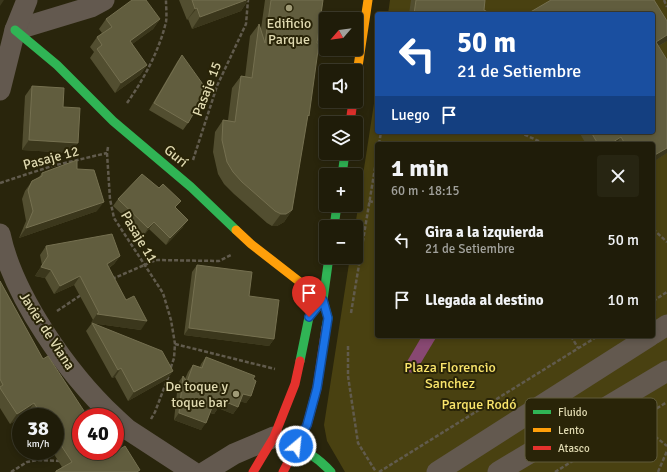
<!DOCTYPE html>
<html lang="es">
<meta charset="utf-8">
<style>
body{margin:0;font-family:Signika,sans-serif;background:#272512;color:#f1f3f6;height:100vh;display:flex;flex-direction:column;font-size:15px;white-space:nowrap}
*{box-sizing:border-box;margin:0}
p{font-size:13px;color:#a1a19c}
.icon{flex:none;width:22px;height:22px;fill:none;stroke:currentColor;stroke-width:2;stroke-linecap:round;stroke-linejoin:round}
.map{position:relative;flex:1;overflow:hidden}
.drawer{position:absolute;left:375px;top:142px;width:280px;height:196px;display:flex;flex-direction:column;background:#1f1c09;border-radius:4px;box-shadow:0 2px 6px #0003,0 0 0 1px #3c3a2a}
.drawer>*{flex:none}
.banner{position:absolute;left:375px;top:12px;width:280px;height:122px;border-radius:4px;box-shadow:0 2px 6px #0003,0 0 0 1px #3c3a2a;background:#1a4fa0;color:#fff;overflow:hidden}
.needle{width:26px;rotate:242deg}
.controls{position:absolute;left:319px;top:12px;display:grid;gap:8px}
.controls a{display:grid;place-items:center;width:44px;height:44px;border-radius:4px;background:#1f1c09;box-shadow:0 2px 6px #0003,0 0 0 1px #3c3a2a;font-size:20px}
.speed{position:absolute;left:12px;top:408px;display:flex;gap:8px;font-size:20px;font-weight:700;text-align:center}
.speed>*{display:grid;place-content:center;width:52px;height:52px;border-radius:50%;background:#1f1c09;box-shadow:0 2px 6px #0003,0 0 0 1px #3c3a2a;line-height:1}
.speed small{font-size:10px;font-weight:400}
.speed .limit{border:6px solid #d22;background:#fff;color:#111}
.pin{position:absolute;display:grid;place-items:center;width:34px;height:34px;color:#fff;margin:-41px -17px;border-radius:50% 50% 50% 0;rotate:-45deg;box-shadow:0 0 4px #0007}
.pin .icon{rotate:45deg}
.me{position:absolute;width:44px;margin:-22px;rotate:28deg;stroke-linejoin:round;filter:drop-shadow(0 0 3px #0008)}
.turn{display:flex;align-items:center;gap:14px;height:84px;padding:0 16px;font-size:18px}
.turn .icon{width:52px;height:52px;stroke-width:2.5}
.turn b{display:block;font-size:28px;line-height:34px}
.then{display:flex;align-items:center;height:38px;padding:0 16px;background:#0003;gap:8px;font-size:15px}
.round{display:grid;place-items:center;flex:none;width:42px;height:42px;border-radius:4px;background:#272512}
.headline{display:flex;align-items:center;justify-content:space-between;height:68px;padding:0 16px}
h1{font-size:24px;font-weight:800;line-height:30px}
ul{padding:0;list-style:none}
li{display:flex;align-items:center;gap:12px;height:60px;padding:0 16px}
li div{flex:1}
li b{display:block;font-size:15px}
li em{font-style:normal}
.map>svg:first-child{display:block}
.green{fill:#494111;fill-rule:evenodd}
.water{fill:#884872}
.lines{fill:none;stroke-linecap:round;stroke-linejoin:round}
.path{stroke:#615b4d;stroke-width:2.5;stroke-dasharray:4 2;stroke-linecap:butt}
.street{stroke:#63594f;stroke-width:21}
.fast{stroke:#30b455;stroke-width:9}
.slow{stroke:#ff9f0a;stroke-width:9}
.jam{stroke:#e5322d;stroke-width:9}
.wall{fill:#524e30}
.shaded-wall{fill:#3b371c}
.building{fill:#615d3e;stroke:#757050}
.route-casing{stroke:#114b97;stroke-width:10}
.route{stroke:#1a73e8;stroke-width:7}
.poi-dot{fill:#a09b77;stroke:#292408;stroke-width:1.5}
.labels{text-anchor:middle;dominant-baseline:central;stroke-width:4;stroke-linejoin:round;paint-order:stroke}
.poi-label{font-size:14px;fill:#e0dab1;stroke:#292408}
.street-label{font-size:14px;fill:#e0dab1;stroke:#292408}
.park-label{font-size:14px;fill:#fbe66c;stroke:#292408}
.key{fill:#292408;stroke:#605b3b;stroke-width:1}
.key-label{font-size:11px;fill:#e0dab1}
</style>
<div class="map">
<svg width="667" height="472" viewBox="0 0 667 472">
<rect width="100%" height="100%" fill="#29250c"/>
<!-- green -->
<path class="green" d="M390 0H667V472H345L327 441 324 425 350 257H356V227H355L377 84V132H653V14H388ZM377 144H653V336H377Z"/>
<!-- water -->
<polygon class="water" points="422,336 437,336 416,371 414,373 408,372 405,368 405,365"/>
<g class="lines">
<!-- path -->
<g class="path">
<polyline points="664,0 667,7"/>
<path d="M127 103C144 79 159 51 166 22 167 15 166 7 166 0"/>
<polyline points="519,132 545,144"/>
<polyline points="379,144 381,132"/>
<polyline points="108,147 107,153 110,199 114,218 163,293 171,320 175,344 174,358 170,370"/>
<polyline points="193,160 217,86 246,24 248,0"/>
<polyline points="0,183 52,166 107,153"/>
<polyline points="369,201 377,203"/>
<polyline points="653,229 667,242"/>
<polyline points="112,279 156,260 219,261 231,255"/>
<polyline points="653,301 667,292"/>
<polyline points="57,311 81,295"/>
<polyline points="351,313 377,156"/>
<polyline points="571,336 578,348"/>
<polyline points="175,344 275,369"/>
<polyline points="348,346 348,376 358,443 376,472"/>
<polyline points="634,415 652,434 667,446"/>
<polyline points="151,419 155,412 169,375"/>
<polyline points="11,472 27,462 38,460 60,461"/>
<polyline points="379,472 598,336"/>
<polyline points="555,472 667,402"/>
<polyline points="658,472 667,451"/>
</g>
<!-- street -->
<g class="street">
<polyline points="15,30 91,7 104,0"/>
<polyline points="0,90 15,30 27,0"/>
<path d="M0 234C13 296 68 374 114 417"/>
<polyline points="653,334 667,325"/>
<polyline points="115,418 127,429 193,472"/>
<polyline points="205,472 234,454 274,437"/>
<polyline points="437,472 650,336"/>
<polyline points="498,472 667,371"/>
</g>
<!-- fast -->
<g class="fast">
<polyline points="15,30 57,65 113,121 191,187 236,230"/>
<polyline points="342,175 345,153"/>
<polyline points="334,227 337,205"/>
<polyline points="326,328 328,318 323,300 329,257"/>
<polyline points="300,361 309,317 323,300"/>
<path d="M284 441C302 448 318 457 331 472"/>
</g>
<!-- slow -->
<g class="slow">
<polyline points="356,80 368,0"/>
<polyline points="236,230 251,244 323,300"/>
</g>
<!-- jam -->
<g class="jam">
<polyline points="350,123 353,101"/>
<polyline points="253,472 274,437 295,384 300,361"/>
<polyline points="283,472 307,425 317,388 326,328"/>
</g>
</g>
<!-- wall -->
<g class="wall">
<polygon points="179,0 248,0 241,11 192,29 188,19 187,20"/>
<polygon points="265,0 323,0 307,119 292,210 284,222 277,226 272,226 267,223 234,194 224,184 218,174 213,152 215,132 223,120 228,120 232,88 241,76 245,77 250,36 259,24 261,29"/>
<polygon points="411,0 485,0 484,10 491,14 409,14"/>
<polygon points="653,14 667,21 667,41 659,46 667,153 653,162 653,144 586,144 579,132 653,132"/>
<polygon points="106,19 160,19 153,29 132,44 147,65 140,75 115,93 90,58 94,52 90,47 97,37 102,33 99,29"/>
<polygon points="182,55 188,123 183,130 149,110 177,62"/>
<polygon points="32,86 63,107 71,153 22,150 25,96"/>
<polygon points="77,169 97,211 19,238 26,221 22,199 25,191 32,181 39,177 42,173"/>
<polygon points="118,199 176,208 183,227 166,245 149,229 144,235 113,206"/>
<polygon points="46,246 120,256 114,264 109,268 141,330 91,323 93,320 74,285 54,294 45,278 35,276 42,265 40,255"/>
<polygon points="197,265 249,296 274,339 269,346 184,335 192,272"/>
<polygon points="0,281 43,359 112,454 138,472 55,472 62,467 52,451 55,451 55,417 30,417 27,413 10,424 0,408"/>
<polygon points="92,323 173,371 167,379 128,401 115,377 112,378 86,331"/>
<polygon points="206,357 253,379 251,396 246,403 240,401 238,407 233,414 218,408 214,414 210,413 201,430 174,420 178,383 183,376 185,379 188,372 193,365 200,367 201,364"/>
</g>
<!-- shaded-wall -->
<g class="shaded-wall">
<polygon points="0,0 4,0 0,6"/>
<polygon points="246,0 248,0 241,11 192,29 200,17"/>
<polygon points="197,8 188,19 187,20 195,9"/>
<polygon points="160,19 153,29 123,51 130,41"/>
<polygon points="667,35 667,41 653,49 656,42"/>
<polygon points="147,65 140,75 115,93 121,83"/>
<polygon points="621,137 616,144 610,144"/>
<polygon points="29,140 78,143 71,153 22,150"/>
<polygon points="667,148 667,153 653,162 653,156"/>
<polygon points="104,202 97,211 19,238 26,228"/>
<polygon points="292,210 284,222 277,226 272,226 281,214"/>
<polygon points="188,220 183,227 166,245 170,238"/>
<polygon points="154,222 149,229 144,235 148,228"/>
<polygon points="120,256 114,264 101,273 107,264"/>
<polygon points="41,267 51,270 45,278 35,276"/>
<polygon points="80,276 74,285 54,294 60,286"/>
<polygon points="97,314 147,321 141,330 91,323"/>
<polygon points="189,328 274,339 269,346 184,335"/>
<polygon points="121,368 115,377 112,378 118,370"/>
<polygon points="173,371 167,379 128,401 134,392"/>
<polygon points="243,394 251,396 246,403 238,401"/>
<polygon points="221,400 238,407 233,414 218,408 214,414 208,412 213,405"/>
<polygon points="34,403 27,413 10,424 17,414"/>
<polygon points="179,413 206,423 201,430 174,420"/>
</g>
<!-- building -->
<g class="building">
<polygon points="132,0 146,0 160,19 130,41 147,65 121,83 97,49 102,45 97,37 112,27 106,19"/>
<polygon points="192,0 246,0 200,17 197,8 195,9"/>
<polygon points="271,0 323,0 317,43 319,43 309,116 308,115 292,210 286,214 281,214 275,211 242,182 233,172 227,162 222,140 223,120 235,122 241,76 252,78 259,24 265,43"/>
<polygon points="416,0 485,0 484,10 491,14 414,14"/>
<polygon points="551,0 654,0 667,21 667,35 656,42 667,60 667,148 653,156 653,144 625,144 621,137 610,144 598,144 591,132 653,132 653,14 527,14"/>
<polygon points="182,55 207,90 188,123 154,103"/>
<polygon points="32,86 64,88 63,107 80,108 78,143 29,140"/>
<polygon points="77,160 77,169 94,170 104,202 26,228 33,211 28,190 32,181 42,176 42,173"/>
<polygon points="142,174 159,188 163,184 181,201 175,207 188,220 170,238 154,222 148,228 118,199"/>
<polygon points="112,234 120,256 107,264 126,300 134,296 147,321 97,314 99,313 80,276 60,286 51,270 41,267 48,256 46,246"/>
<polygon points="197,265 252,272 249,296 279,300 274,339 189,328"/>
<polygon points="0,281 43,359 48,356 88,417 81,417 81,451 110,451 112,454 125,446 140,470 137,472 56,472 56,471 72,462 55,436 55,417 43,417 34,403 17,414 0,388 0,387 3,385 0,379"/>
<polygon points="92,323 162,351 173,371 134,392 121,368 118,370"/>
<polygon points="206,357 255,376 253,379 256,381 251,396 243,394 238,407 221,400 218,407 213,405 206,423 179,413 183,376 187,382 193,365 202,368"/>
</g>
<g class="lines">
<defs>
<polyline id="route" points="296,446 307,425 317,388 328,318 323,300 309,317"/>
</defs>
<!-- route casing -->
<use href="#route" class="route-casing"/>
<!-- route -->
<use href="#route" class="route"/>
</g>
<!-- markers -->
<g class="poi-dot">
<circle cx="289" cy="8" r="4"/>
<circle cx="236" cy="394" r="4"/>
</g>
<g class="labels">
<!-- poi labels -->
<g class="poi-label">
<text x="289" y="23">Edificio<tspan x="289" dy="16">Parque</tspan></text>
<text x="228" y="386" text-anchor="end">De toque y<tspan x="228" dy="16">toque bar</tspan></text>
</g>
<!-- street labels -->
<g class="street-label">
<text transform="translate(207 89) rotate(-69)">Pasaje 15</text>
<text transform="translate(176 156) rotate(40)">Gurí</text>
<text transform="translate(51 158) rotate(-15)">Pasaje 12</text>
<text transform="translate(139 237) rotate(59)">Pasaje 11</text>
<text transform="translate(47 331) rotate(57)">Javier de Viana</text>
</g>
<!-- park labels -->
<g class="park-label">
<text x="450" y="367">Plaza Florencio<tspan x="450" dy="16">Sanchez</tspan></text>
<text x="479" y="404">Parque Rodó</text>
</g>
</g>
<!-- legend -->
<rect x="525" y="398" width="132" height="64" rx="6" class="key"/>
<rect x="533" y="410" width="18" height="4" fill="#30b455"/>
<rect x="533" y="428" width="18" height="4" fill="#ff9f0a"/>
<rect x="533" y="446" width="18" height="4" fill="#e5322d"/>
<g class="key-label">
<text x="558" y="416">Fluido</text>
<text x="558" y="434">Lento</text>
<text x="558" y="452">Atasco</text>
</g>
</svg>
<div class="controls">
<a><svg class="needle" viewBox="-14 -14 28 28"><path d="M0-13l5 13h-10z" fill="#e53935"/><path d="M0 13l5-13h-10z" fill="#a1a19c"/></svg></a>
<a><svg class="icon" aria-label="sound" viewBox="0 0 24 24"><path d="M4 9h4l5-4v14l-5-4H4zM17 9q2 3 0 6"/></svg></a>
<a><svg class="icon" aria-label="layers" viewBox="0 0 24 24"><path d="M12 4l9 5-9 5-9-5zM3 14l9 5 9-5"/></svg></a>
<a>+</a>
<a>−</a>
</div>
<div class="speed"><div>38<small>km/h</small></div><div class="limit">40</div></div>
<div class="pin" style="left:309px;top:317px;background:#d93025"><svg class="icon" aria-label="arrive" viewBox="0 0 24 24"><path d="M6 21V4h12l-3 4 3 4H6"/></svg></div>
<svg class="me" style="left:296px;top:446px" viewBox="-20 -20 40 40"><circle r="17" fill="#1a73e8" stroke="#fff" stroke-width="3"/><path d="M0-11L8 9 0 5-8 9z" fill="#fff"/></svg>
<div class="banner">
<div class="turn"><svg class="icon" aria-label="left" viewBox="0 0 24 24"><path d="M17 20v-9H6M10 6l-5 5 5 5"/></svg><div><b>50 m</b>21 de Setiembre</div></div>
<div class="then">Luego<svg class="icon" aria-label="arrive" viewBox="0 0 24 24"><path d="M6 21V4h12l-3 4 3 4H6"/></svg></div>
</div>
<section class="drawer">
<div class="headline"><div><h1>1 min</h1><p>60 m · 18:15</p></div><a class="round"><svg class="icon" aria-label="close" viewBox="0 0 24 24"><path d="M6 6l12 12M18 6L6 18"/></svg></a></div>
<ul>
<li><svg class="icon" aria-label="left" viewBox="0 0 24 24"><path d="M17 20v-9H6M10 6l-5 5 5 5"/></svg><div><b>Gira a la izquierda</b><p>21 de Setiembre</p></div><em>50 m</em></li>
<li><svg class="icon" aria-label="arrive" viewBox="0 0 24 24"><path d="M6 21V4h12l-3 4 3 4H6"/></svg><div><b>Llegada al destino</b></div><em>10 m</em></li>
</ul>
</section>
</div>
